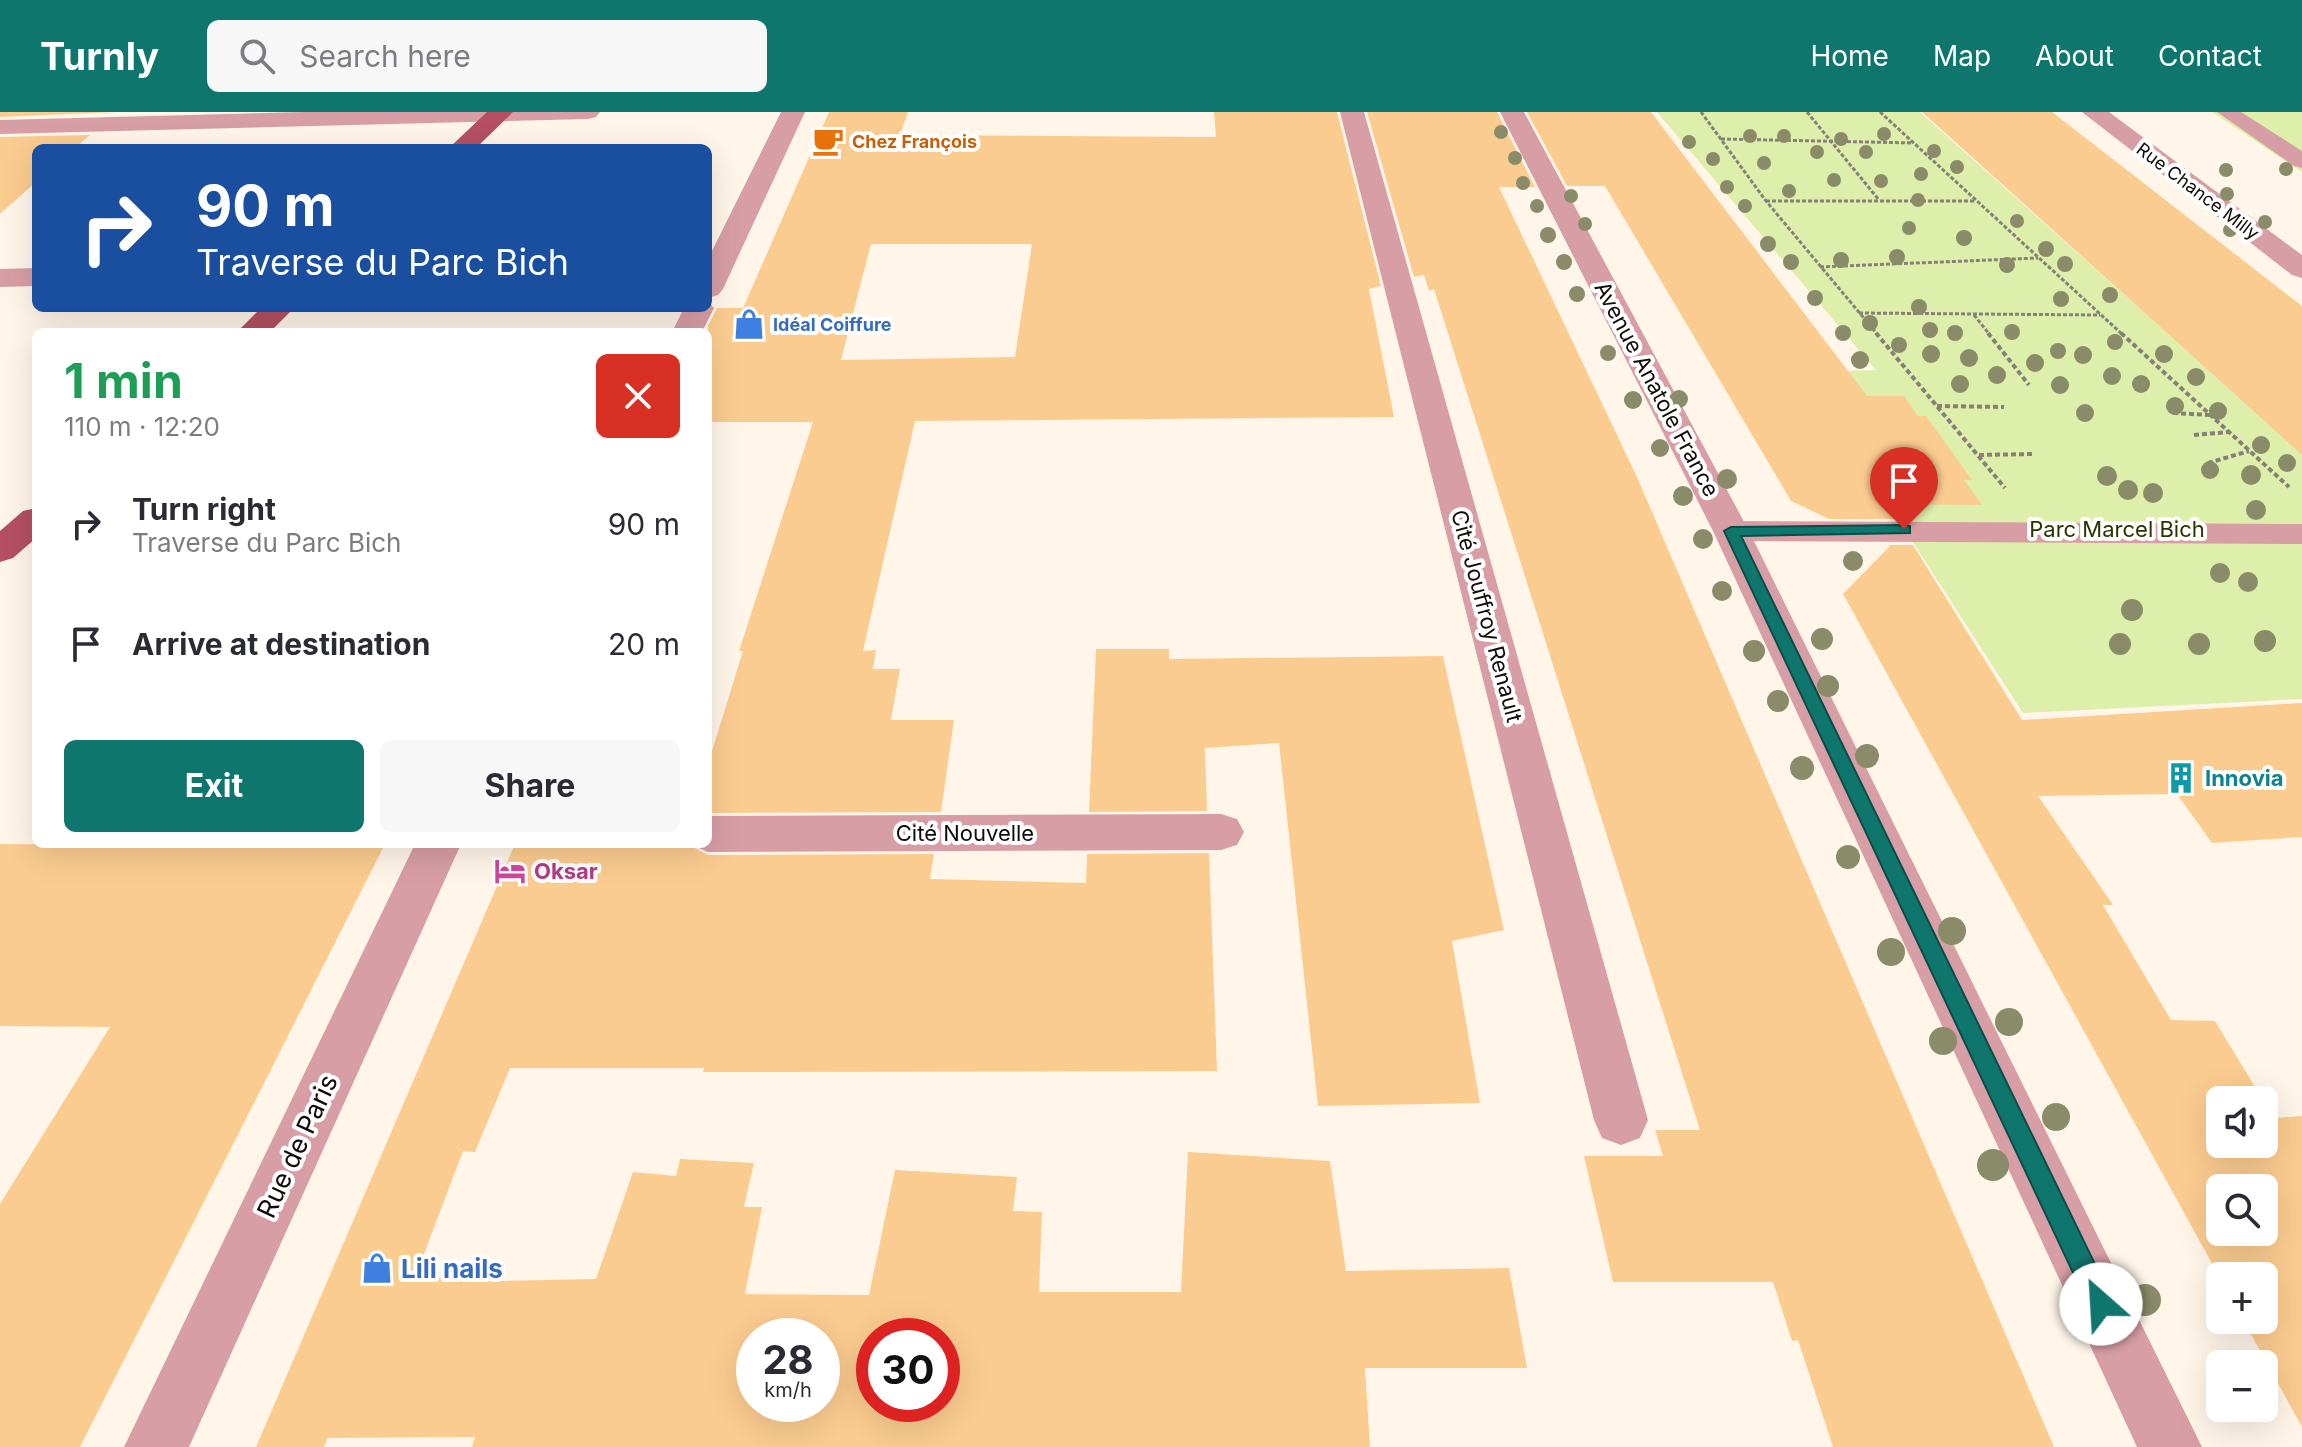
<!DOCTYPE html>
<meta charset="utf-8">
<style>
body{margin:0;font-family:Inter,sans-serif;background:#f7f7f7;color:#2b2b33;height:100vh;display:flex;flex-direction:column;font-size:30px;white-space:nowrap}
*{box-sizing:border-box;margin:0}
p{font-size:26px;color:#7c7c81}
.icon{flex:none;width:44px;height:44px;fill:none;stroke:currentColor;stroke-width:2;stroke-linecap:round;stroke-linejoin:round}
.map{position:relative;flex:1;overflow:hidden}
.details{position:absolute;left:32px;top:216px;width:680px;height:520px;display:flex;flex-direction:column;background:#fff;border-radius:12px;box-shadow:0 8px 32px #0002}
.details>*{flex:none}
.top-card{position:absolute;left:32px;top:32px;width:680px;height:168px;border-radius:12px;box-shadow:0 8px 32px #0002;background:#1a4fa0;color:#fff;overflow:hidden}
.controls{position:absolute;left:2206px;top:974px;display:grid;gap:16px}
.controls a{display:grid;place-items:center;width:72px;height:72px;border-radius:12px;background:#fff;box-shadow:0 8px 32px #0002;font-size:40px}
.speed{position:absolute;left:736px;top:1206px;display:flex;gap:16px;font-size:40px;font-weight:700;text-align:center}
.speed>*{display:grid;place-content:center;width:104px;height:104px;border-radius:50%;background:#fff;box-shadow:0 8px 32px #0002;line-height:1}
.speed small{font-size:20px;font-weight:400}
.speed .limit{border:12px solid #d22;background:#fff;color:#111}
.pin{position:absolute;display:grid;place-items:center;width:68px;height:68px;color:#fff;margin:-82px -34px;border-radius:50% 50% 50% 0;rotate:-45deg;box-shadow:0 0 8px #0007}
.pin .icon{rotate:45deg}
.me{position:absolute;width:88px;margin:-44px;rotate:334deg;stroke-linejoin:round;filter:drop-shadow(0 0 6px #0008)}
.turn{display:flex;align-items:center;gap:28px;height:168px;padding:0 32px;font-size:36px}
.turn .icon{width:104px;height:104px;stroke-width:2.5}
.turn b{display:block;font-size:56px;line-height:68px}
.round{display:grid;place-items:center;flex:none;width:84px;height:84px;border-radius:12px;background:#f7f7f7}
.summary{display:flex;align-items:center;justify-content:space-between;height:136px;padding:0 32px}
h1{font-size:48px;font-weight:700;line-height:60px;color:#1e9e55}
.cta{display:flex;gap:16px;margin-top:auto;padding:16px 32px}
.cta a{flex:1;height:92px;border-radius:12px;background:#0f766e;color:#fff;font-size:32px;font-weight:700;line-height:92px;text-align:center}
.cta a+a{background:#f7f7f7;color:#2b2b33}
ul{padding:0;list-style:none}
li{display:flex;align-items:center;gap:24px;height:120px;padding:0 32px}
li div{flex:1}
li b{display:block;font-size:30px}
li em{font-style:normal}
header{display:flex;align-items:center;gap:48px;box-sizing:border-box;height:112px;padding:0 40px;background:#0f766e;color:#fff}
header strong{font-size:38px}
nav{display:flex;gap:44px;margin-inline-start:auto;font-size:28px}
.search{width:560px;height:72px;background:#f7f7f7;display:flex;align-items:center;gap:20px;box-sizing:border-box;padding:0 28px;border-radius:12px;color:#7c7c81;font-size:30px}
.map>svg:first-child{display:block}
.green{fill:#ddefaa}
.building{fill:#fbcc90;fill-rule:evenodd}
.lines{fill:none;stroke-linecap:round;stroke-linejoin:round}
.path-far1{stroke:#878079;stroke-width:3;stroke-dasharray:4 2;stroke-linecap:butt}
.path{stroke:#878079;stroke-width:4;stroke-dasharray:5 3;stroke-linecap:butt}
.lane{fill:#d89ea5;fill-rule:evenodd}
.street{fill:#d89ea5;fill-rule:evenodd}
.primary{fill:#b45061;fill-rule:evenodd}
.tree{fill:#8a8b69}
.route{fill:#0f766e;stroke:#0a4d48;stroke-width:2}
.labels{text-anchor:middle;dominant-baseline:central;stroke-width:8;stroke-linejoin:round;paint-order:stroke}
.far-food-label{font-size:18px;font-weight:bold;fill:#c56008;stroke:#fff;text-anchor:start}
.far-street-label{font-size:18px;fill:#0f0c09;stroke:#fff}
.far-shop-label{font-size:18px;font-weight:bold;fill:#366cbe;stroke:#fff;text-anchor:start}
.street-label{font-size:22px;fill:#0f0c09;stroke:#fff}
.park-label{font-size:22px;fill:#2b3500;stroke:#fff}
.culture-label{font-size:22px;font-weight:bold;fill:#0d838f;stroke:#fff;text-anchor:start}
.hotel-label{font-size:22px;font-weight:bold;fill:#b23c85;stroke:#fff;text-anchor:start}
.near-street-label{font-size:26px;fill:#0f0c09;stroke:#fff}
.near-shop-label{font-size:26px;font-weight:bold;fill:#366cbe;stroke:#fff;text-anchor:start}
</style>
<header>
<strong>Turnly</strong>
<div class="search"><svg class="icon" aria-label="search" viewBox="0 0 24 24"><circle cx="10" cy="10" r="6"/><path d="M15 15l6 6"/></svg>Search here</div>
<nav><a>Home</a><a>Map</a><a>About</a><a>Contact</a></nav>
</header>
<div class="map">
<svg width="2302" height="1335" viewBox="0 0 2302 1335">
<rect width="100%" height="100%" fill="#fff5e9"/>
<!-- green -->
<g class="green">
<polygon points="1657,0 1920,0 2302,342 2302,587 2023,601 1896,404 1813,260 1876,258"/>
<polygon points="2212,0 2302,0 2302,60"/>
</g>
<!-- building -->
<g class="building">
<polygon points="0,0 115,0 0,5"/>
<path d="M829 0H908L900 23 1216 25 1214 0H1337L1381 174 1369 177 1394 305 915 309 863 539 876 538 873 557H900L891 608H954L941 700 708 701V652L743 539H739L813 310H708V214L717 196H743ZM871 132H1032L1015 245 841 248Z"/>
<polygon points="1367,0 1497,0 1535,75 1499,75 1637,365 2054,1335 1833,1335 1798,1228 1792,1229 1773,1170 1613,1170 1584,1044 1663,1044 1655,1018 1700,1018 1434,177 1429,179 1424,163 1414,165"/>
<polygon points="1527,0 1651,0 1867,284 1904,284 1918,304 1926,304 1972,368 1964,368 1982,393 1888,392 1897,407 1829,407 1791,389 1605,74 1567,74"/>
<polygon points="1922,0 2052,0 2302,194 2302,343"/>
<polygon points="90,23 75,36 36,36 36,70 0,102 0,25"/>
<path d="M1887 433H1913L2022 608 2302 591V725L2212 731 2177 682 2038 684 2113 793H2103L2171 908 2215 909 2263 988H2220V1032H2264V989L2275 1006 2302 1004V1315L2243 1208H2264V1164L2220 1166 1843 482 1890 434ZM2220 1076H2264V1120H2220Z"/>
<polygon points="1096,537 1169,537 1169,547 1443,544 1504,818 1452,829 1480,991 1318,994 1279,631 1205,636 1207,699 1089,700"/>
<polygon points="0,732 295,735 297,732 385,732 80,1335 0,1335 0,1092 110,915 0,914"/>
<path d="M515 732H687L708 743 934 742 930 767 1086 771 1087 742 1209 741 1217 959 703 960 704 956H510L475 1040 463 1039 416 1163 500 1169 596 1167 633 1060 676 1064 680 1047 754 1051 744 1095H762L745 1182 869 1183 895 1058 1017 1065 1013 1099 1042 1100 1039 1180H1181L1188 1040 1330 1049 1346 1159 1509 1156 1527 1256H1365L1370 1335H472L475 1325 328 1326 324 1335H256ZM754 1224H822V1292H754ZM874 1224H942V1292H874Z"/>
</g>
<g class="lines">
<!-- path-far1 -->
<g class="path-far1">
<polyline points="1701,0 1766,89 1878,223"/>
<polyline points="1807,0 1879,88"/>
<polyline points="1880,0 2123,223"/>
<polyline points="1721,27 1913,31"/>
<polyline points="1766,89 1976,89"/>
<polyline points="1820,155 2038,146"/>
<polyline points="1859,201 2100,203"/>
<polyline points="1974,203 1990,223"/>
</g>
<!-- path -->
<g class="path">
<polyline points="1876,221 2005,376"/>
<polyline points="1988,221 2029,273"/>
<polyline points="2121,221 2289,375"/>
<polyline points="1937,294 2004,295"/>
<polyline points="2173,301 2210,303"/>
<polyline points="2194,323 2228,320"/>
<polyline points="1979,343 2032,342"/>
<polyline points="2208,351 2249,339"/>
</g>
<!-- lane -->
<g class="lane">
<polygon points="2217,0 2241,0 2302,39 2302,56 2294,54"/>
<polygon points="1731,409 2302,412 2302,432 1731,429 1720,426 1715,419 1720,412"/>
</g>
<!-- street -->
<g class="street">
<polygon points="304,0 600,0 596,5 588,7 0,22 0,8"/>
<polygon points="781,0 805,0 723,177 718,183 708,186 708,147"/>
<polygon points="1340,0 1364,0 1648,1008 1640,1026 1621,1033 1602,1026 1594,1008"/>
<polygon points="1500,0 1524,0 1749,419 2202,1335 2137,1335 1713,419"/>
<polygon points="2082,0 2109,0 2302,143 2302,166 2292,163"/>
<polygon points="36,156 36,174 0,175 0,157"/>
<polygon points="708,189 714,196 702,220 672,220 684,196 708,196"/>
<polygon points="1221,702 1237,707 1244,720 1237,733 1221,738 708,740 690,732 708,732 708,704"/>
<polygon points="415,732 461,732 189,1335 124,1335"/>
</g>
<!-- primary -->
<g class="primary">
<polygon points="487,0 513,0 476,36 449,36"/>
<polygon points="261,196 294,196 270,220 237,220"/>
<polygon points="36,396 36,426 13,446 0,450 0,419 23,399"/>
</g>
</g>
<!-- trees -->
<g class="tree">
<circle cx="1501" cy="20" r="7"/>
<circle cx="1884" cy="22" r="7"/>
<circle cx="1750" cy="24" r="7"/>
<circle cx="1784" cy="24" r="7"/>
<circle cx="1841" cy="27" r="7"/>
<circle cx="1689" cy="30" r="7"/>
<circle cx="1934" cy="39" r="7"/>
<circle cx="1817" cy="40" r="7"/>
<circle cx="1866" cy="40" r="7"/>
<circle cx="1515" cy="46" r="7"/>
<circle cx="1713" cy="47" r="7"/>
<circle cx="1764" cy="51" r="7"/>
<circle cx="1957" cy="55" r="7"/>
<circle cx="2286" cy="57" r="7"/>
<circle cx="2226" cy="58" r="7"/>
<circle cx="1921" cy="62" r="7"/>
<circle cx="1834" cy="68" r="7"/>
<circle cx="1881" cy="69" r="7"/>
<circle cx="1523" cy="71" r="7"/>
<circle cx="1727" cy="75" r="7"/>
<circle cx="1789" cy="79" r="7"/>
<circle cx="2227" cy="82" r="7"/>
<circle cx="1571" cy="84" r="7"/>
<circle cx="1918" cy="88" r="7"/>
<circle cx="1537" cy="94" r="7"/>
<circle cx="1745" cy="94" r="7"/>
<circle cx="2017" cy="109" r="7"/>
<circle cx="2265" cy="110" r="7"/>
<circle cx="1585" cy="112" r="7"/>
<circle cx="1909" cy="116" r="7"/>
<circle cx="2230" cy="118" r="7"/>
<circle cx="1548" cy="123" r="8"/>
<circle cx="1964" cy="126" r="8"/>
<circle cx="1768" cy="132" r="8"/>
<circle cx="2046" cy="137" r="8"/>
<circle cx="1897" cy="145" r="8"/>
<circle cx="1841" cy="148" r="8"/>
<circle cx="1564" cy="150" r="8"/>
<circle cx="1791" cy="150" r="8"/>
<circle cx="2065" cy="152" r="8"/>
<circle cx="2007" cy="153" r="8"/>
<circle cx="1577" cy="182" r="8"/>
<circle cx="2110" cy="183" r="8"/>
<circle cx="1815" cy="186" r="8"/>
<circle cx="2061" cy="187" r="8"/>
<circle cx="1919" cy="195" r="8"/>
<circle cx="1870" cy="211" r="8"/>
<circle cx="1930" cy="218" r="8"/>
<circle cx="2012" cy="220" r="8"/>
<circle cx="1843" cy="221" r="8"/>
<circle cx="1955" cy="221" r="8"/>
<circle cx="2115" cy="230" r="8"/>
<circle cx="1899" cy="233" r="8"/>
<circle cx="2058" cy="239" r="8"/>
<circle cx="1608" cy="241" r="8"/>
<circle cx="1931" cy="242" r="9"/>
<circle cx="2164" cy="242" r="9"/>
<circle cx="2083" cy="243" r="9"/>
<circle cx="1969" cy="246" r="9"/>
<circle cx="1860" cy="248" r="9"/>
<circle cx="2035" cy="251" r="9"/>
<circle cx="1997" cy="263" r="9"/>
<circle cx="2112" cy="264" r="9"/>
<circle cx="2196" cy="265" r="9"/>
<circle cx="1960" cy="272" r="9"/>
<circle cx="2141" cy="272" r="9"/>
<circle cx="2060" cy="273" r="9"/>
<circle cx="1679" cy="287" r="9"/>
<circle cx="1633" cy="288" r="9"/>
<circle cx="2175" cy="294" r="9"/>
<circle cx="2218" cy="299" r="9"/>
<circle cx="2085" cy="301" r="9"/>
<circle cx="2261" cy="333" r="9"/>
<circle cx="1660" cy="336" r="9"/>
<circle cx="2287" cy="351" r="9"/>
<circle cx="2210" cy="358" r="9"/>
<circle cx="2251" cy="363" r="10"/>
<circle cx="2107" cy="364" r="10"/>
<circle cx="1727" cy="367" r="10"/>
<circle cx="2128" cy="378" r="10"/>
<circle cx="2153" cy="381" r="10"/>
<circle cx="1683" cy="384" r="10"/>
<circle cx="2256" cy="398" r="10"/>
<circle cx="1703" cy="427" r="10"/>
<circle cx="1853" cy="449" r="10"/>
<circle cx="2220" cy="461" r="10"/>
<circle cx="2248" cy="470" r="10"/>
<circle cx="1722" cy="479" r="10"/>
<circle cx="2132" cy="498" r="11"/>
<circle cx="1822" cy="527" r="11"/>
<circle cx="2265" cy="529" r="11"/>
<circle cx="2120" cy="532" r="11"/>
<circle cx="2199" cy="532" r="11"/>
<circle cx="1754" cy="539" r="11"/>
<circle cx="1828" cy="574" r="11"/>
<circle cx="1778" cy="589" r="11"/>
<circle cx="1867" cy="644" r="12"/>
<circle cx="1802" cy="656" r="12"/>
<circle cx="1848" cy="745" r="12"/>
<circle cx="1952" cy="819" r="14"/>
<circle cx="1891" cy="840" r="14"/>
<circle cx="2009" cy="910" r="14"/>
<circle cx="1943" cy="929" r="14"/>
<circle cx="2056" cy="1005" r="14"/>
<circle cx="1993" cy="1053" r="16"/>
<circle cx="2145" cy="1188" r="16"/>
</g>
<!-- route -->
<polygon class="route" points="1904,413 1910,414 1910,421 1741,424 2110,1183 2114,1192 2110,1201 2101,1204 2092,1201 1724,419 1731,415"/>
<!-- icons -->
<defs>
<symbol id="cafe-bare" viewBox="-9 -9 18 18"><path d="M-5.5-4.5H6V0H3Q3 3.5 0 3.5H-2.5Q-5.5 3.5-5.5 0ZM3-3.2v2h1.7v-2ZM-6 4.5H4V6H-6Z" fill="#e8710a" stroke="#fff" stroke-width="2.5" paint-order="stroke"/></symbol>
<symbol id="shop-bare" viewBox="-9 -9 18 18"><path d="M-5-2.5h2.3a2.7 3.5 0 0 1 5.4 0H5L5.5 6h-11ZM-1.5-2.5h3a1.5 2.3 0 0 0-3 0Z" fill="#3f7fe0" stroke="#fff" stroke-width="2.5" paint-order="stroke"/></symbol>
<symbol id="building-bare" viewBox="-9 -9 18 18"><path d="M-4-6H4V6H1V3H-1V6H-4ZM-2.5-4.3h1.7v1.8h-1.7ZM.8-4.3h1.7v1.8H.8ZM-2.5-1h1.7V.8h-1.7ZM.8-1h1.7V.8H.8Z" fill="#0f9aa8" stroke="#fff" stroke-width="2.5" paint-order="stroke"/></symbol>
<symbol id="hotel-bare" viewBox="-9 -9 18 18"><path d="M-6-4.5h1.5V1H6V5H4.5V3h-9V5H-6ZM-4 0a1.8 1.8 0 1 1 3.6 0ZM.5 0V-2.5h3Q6-2.5 6 0Z" fill="#d1479c" stroke="#fff" stroke-width="2.5" paint-order="stroke"/></symbol>
</defs>
<g fill-rule="evenodd">
<use href="#cafe-bare" x="806" y="7" width="44" height="44"/>
<use href="#shop-bare" x="727" y="190" width="44" height="44"/>
<use href="#building-bare" x="2159" y="644" width="44" height="44"/>
<use href="#hotel-bare" x="488" y="737" width="44" height="44"/>
<use href="#shop-bare" x="355" y="1134" width="44" height="44"/>
</g>
<g class="labels">
<!-- far-food labels -->
<g class="far-food-label">
<text x="852" y="29">Chez François</text>
</g>
<!-- far-street labels -->
<g class="far-street-label">
<text transform="translate(2198 79) rotate(37)">Rue Chance Milly</text>
</g>
<!-- far-shop labels -->
<g class="far-shop-label">
<text x="773" y="212">Idéal Coiffure</text>
</g>
<!-- street labels -->
<g class="street-label">
<text transform="translate(1657 277) rotate(62)">Avenue Anatole France</text>
<text transform="translate(1487 504) rotate(75)">Cité Jouffroy Renault</text>
<text x="965" y="721">Cité Nouvelle</text>
</g>
<!-- park labels -->
<g class="park-label">
<text x="2117" y="417">Parc Marcel Bich</text>
</g>
<!-- culture labels -->
<g class="culture-label">
<text x="2205" y="666">Innovia</text>
</g>
<!-- hotel labels -->
<g class="hotel-label">
<text x="534" y="759">Oksar</text>
</g>
<!-- near-street labels -->
<g class="near-street-label">
<text transform="translate(297 1034) rotate(-65)">Rue de Paris</text>
</g>
<!-- near-shop labels -->
<g class="near-shop-label">
<text x="401" y="1156">Lili nails</text>
</g>
</g>
</svg>
<div class="controls">
<a><svg class="icon" aria-label="sound" viewBox="0 0 24 24"><path d="M4 9h4l5-4v14l-5-4H4zM17 9q2 3 0 6"/></svg></a>
<a><svg class="icon" aria-label="search" viewBox="0 0 24 24"><circle cx="10" cy="10" r="6"/><path d="M15 15l6 6"/></svg></a>
<a>+</a>
<a>−</a>
</div>
<div class="speed"><div>28<small>km/h</small></div><div class="limit">30</div></div>
<div class="pin" style="left:1904px;top:417px;background:#d93025"><svg class="icon" aria-label="arrive" viewBox="0 0 24 24"><path d="M6 21V4h12l-3 4 3 4H6"/></svg></div>
<svg class="me" style="left:2101px;top:1192px" viewBox="-20 -20 40 40"><circle r="19" fill="#fff"/><path d="M0-13L10 11 0 6-10 11z" fill="#0f766e"/></svg>
<div class="top-card">
<div class="turn"><svg class="icon" aria-label="right" viewBox="0 0 24 24"><path d="M7 20v-9h11M14 6l5 5-5 5"/></svg><div><b>90 m</b>Traverse du Parc Bich</div></div>
</div>
<section class="details">
<div class="summary"><div><h1>1 min</h1><p>110 m · 12:20</p></div><a class="round" style="background:#d93025;color:#fff"><svg class="icon" aria-label="close" viewBox="0 0 24 24"><path d="M6 6l12 12M18 6L6 18"/></svg></a></div>
<ul>
<li><svg class="icon" aria-label="right" viewBox="0 0 24 24"><path d="M7 20v-9h11M14 6l5 5-5 5"/></svg><div><b>Turn right</b><p>Traverse du Parc Bich</p></div><em>90 m</em></li>
<li><svg class="icon" aria-label="arrive" viewBox="0 0 24 24"><path d="M6 21V4h12l-3 4 3 4H6"/></svg><div><b>Arrive at destination</b></div><em>20 m</em></li>
</ul>
<div class="cta"><a>Exit</a><a>Share</a></div>
</section>
</div>
